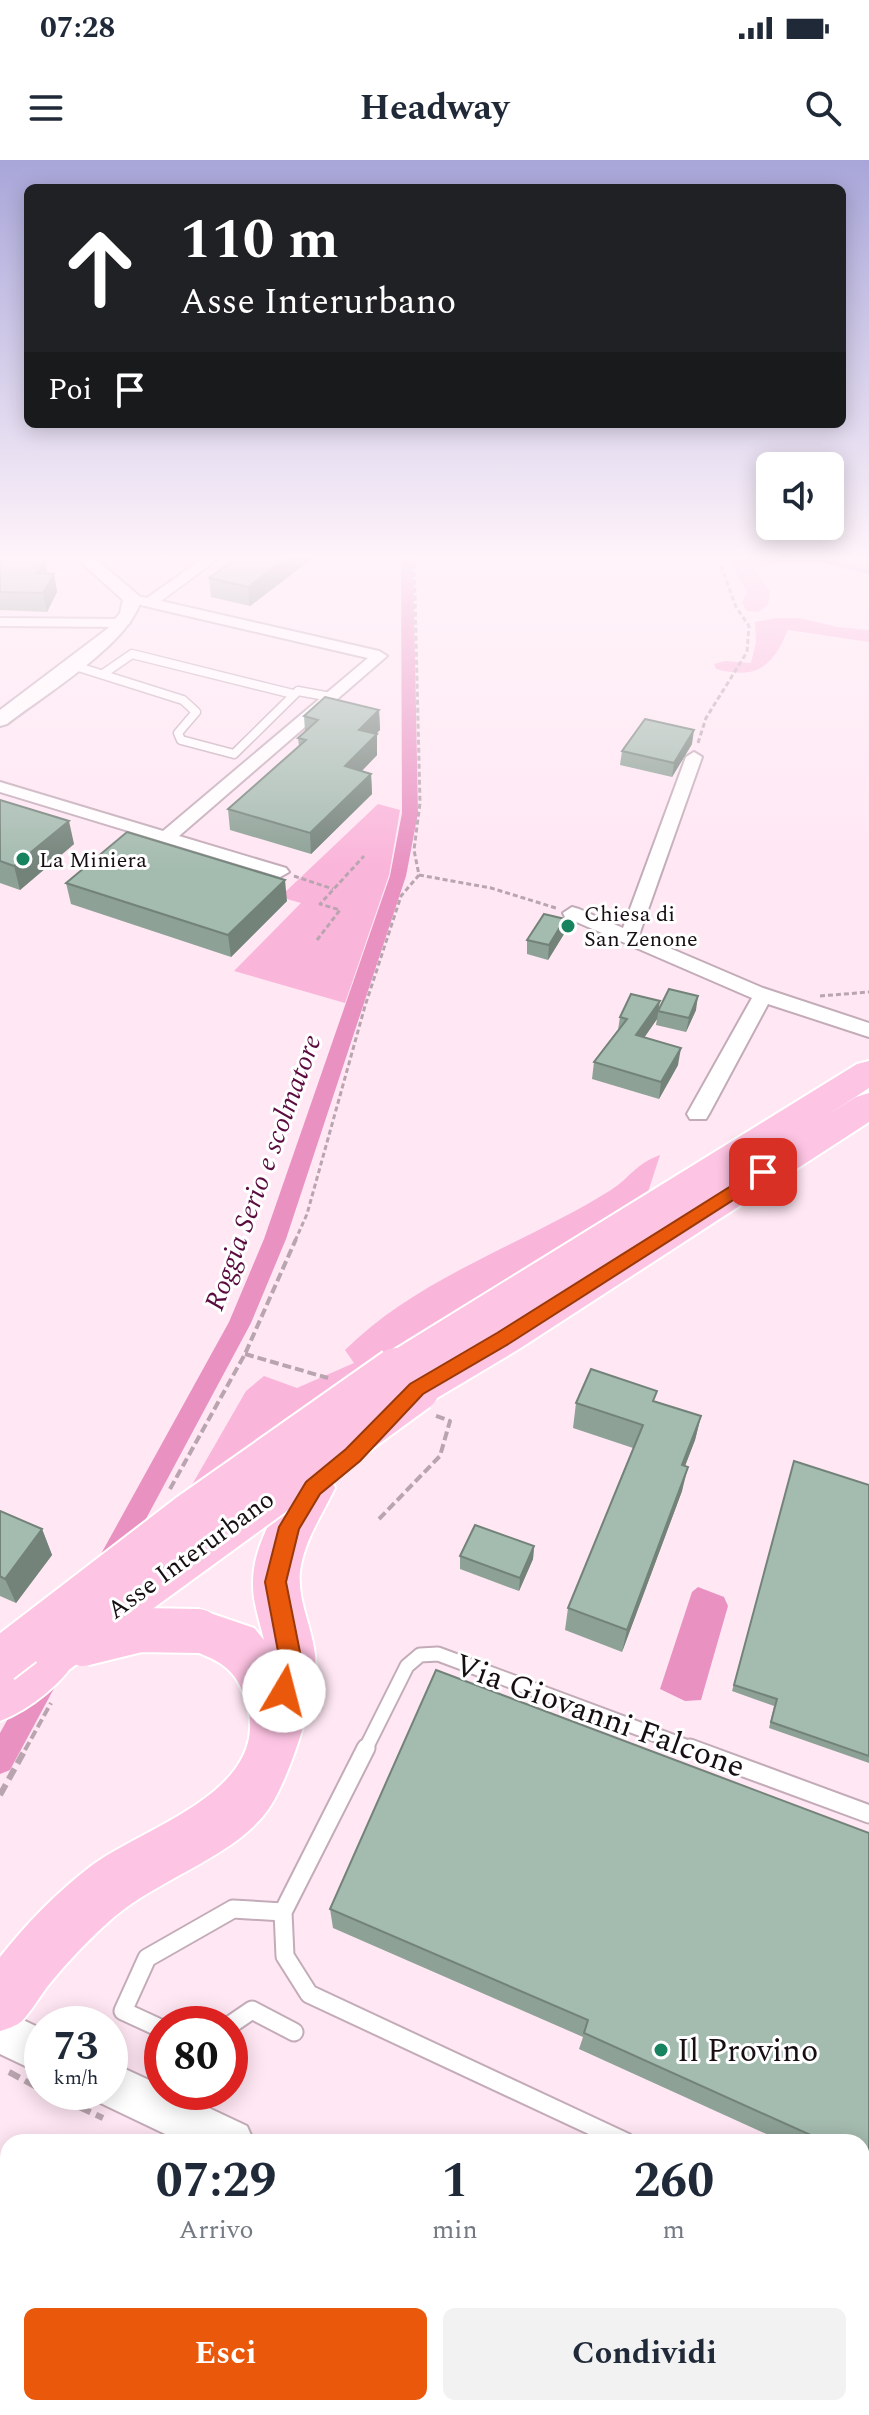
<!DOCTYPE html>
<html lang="it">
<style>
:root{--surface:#fff;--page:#f2f2f3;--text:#1f2937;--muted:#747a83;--accent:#ea580c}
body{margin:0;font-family:Spectral,serif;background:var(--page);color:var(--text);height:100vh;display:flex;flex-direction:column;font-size:30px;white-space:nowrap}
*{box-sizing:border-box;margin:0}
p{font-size:26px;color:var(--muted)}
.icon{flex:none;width:44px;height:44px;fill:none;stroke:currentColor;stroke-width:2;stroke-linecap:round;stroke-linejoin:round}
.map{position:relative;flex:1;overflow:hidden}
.side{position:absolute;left:0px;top:1974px;width:870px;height:282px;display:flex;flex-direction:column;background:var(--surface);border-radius:24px 24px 0 0;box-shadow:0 4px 20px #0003}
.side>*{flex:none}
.guide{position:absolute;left:24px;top:24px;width:822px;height:244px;border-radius:12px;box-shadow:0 4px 20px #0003;background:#202124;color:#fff;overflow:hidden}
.controls{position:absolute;left:756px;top:292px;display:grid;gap:16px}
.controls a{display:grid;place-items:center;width:88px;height:88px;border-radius:12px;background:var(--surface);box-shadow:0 4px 20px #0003;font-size:40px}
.speed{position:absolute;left:24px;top:1846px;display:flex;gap:16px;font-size:40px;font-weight:700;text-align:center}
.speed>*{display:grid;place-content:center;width:104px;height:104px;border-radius:50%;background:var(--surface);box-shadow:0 4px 20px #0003;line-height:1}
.speed small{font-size:20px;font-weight:400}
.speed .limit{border:12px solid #d22;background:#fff;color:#111}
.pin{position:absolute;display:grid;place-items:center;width:68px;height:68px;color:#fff;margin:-34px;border-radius:16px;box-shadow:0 4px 12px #0006}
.me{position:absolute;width:88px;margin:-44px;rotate:8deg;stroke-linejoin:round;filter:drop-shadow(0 0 6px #0008)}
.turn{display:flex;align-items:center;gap:28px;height:168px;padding:0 24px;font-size:36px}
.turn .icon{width:104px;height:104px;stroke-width:2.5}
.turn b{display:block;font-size:56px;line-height:68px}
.then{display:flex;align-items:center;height:76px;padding:0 24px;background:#0003;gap:16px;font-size:30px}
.eta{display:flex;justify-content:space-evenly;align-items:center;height:136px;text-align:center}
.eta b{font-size:48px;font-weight:700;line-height:56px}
.action{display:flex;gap:16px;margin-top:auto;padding:16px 24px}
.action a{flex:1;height:92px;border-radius:12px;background:var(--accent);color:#fff;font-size:32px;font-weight:700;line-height:92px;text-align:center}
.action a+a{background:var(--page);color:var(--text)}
.status{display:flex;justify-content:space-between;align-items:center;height:56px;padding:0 40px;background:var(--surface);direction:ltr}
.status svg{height:22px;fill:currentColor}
header{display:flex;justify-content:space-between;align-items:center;height:104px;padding:0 24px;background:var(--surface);font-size:36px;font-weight:700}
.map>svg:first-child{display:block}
</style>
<div class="status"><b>07:28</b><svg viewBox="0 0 49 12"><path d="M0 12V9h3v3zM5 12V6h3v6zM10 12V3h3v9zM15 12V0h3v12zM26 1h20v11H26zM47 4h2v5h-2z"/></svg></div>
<header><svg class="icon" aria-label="menu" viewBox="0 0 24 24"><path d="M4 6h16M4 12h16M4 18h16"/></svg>Headway<svg class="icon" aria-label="search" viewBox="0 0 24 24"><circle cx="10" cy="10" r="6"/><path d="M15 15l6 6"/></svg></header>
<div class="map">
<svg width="869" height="2255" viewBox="0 0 869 2255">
<rect width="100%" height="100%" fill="#ffe7f3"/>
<g fill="#fab5da">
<path d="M 726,395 L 832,395 L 851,403 L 869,406 L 869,414 L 816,402 L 756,404 L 754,409 L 770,432 L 768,445 L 758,452 L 747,451 L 742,443 L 747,432 Z"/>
<path d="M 800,458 L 837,467 L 869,470 L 869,482 L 788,470 C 772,507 757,520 716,509 L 714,504 L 725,501 L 751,503 L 756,482 L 755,462 L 776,458 Z"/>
<path d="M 378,644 L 400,650 L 389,715 L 345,843 L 234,811 L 301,743 L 280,737 Z"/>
<path d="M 660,995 L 648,1032 L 308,1245 L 189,1330 L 246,1231 L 264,1216 L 297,1228 L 354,1203 L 345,1190 C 420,1116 523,1085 611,1030 C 631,1017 634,1005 660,995 Z"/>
</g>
<path fill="#e992c2" d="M 698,1427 L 724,1437 L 728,1446 L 701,1540 L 685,1541 L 660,1529 L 692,1432 Z"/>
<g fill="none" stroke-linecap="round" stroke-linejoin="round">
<path stroke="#e992c2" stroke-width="4" d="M 750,395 L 810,398 L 869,412"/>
<g fill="#e992c2" fill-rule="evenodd">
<path d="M 401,395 L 413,395 L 418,653 L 406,716 L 286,1079 L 251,1163 L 118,1411 L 109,1414 L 100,1411 L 96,1403 L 229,1162 L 264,1079 L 390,716 L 402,653 Z"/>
<path d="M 44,1508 L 54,1512 L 58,1521 L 10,1610 L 0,1614 L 0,1573 L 34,1512 Z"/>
</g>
<g stroke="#c3acb8" stroke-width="11">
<g id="service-far2">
<path d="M 72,505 L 183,540 L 196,552 L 178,573 L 181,580 L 234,594 L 298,531 L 331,537"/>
<path d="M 103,514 L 132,494 L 293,534"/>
</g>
</g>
<g stroke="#c3acb8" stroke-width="17">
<path id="service-far1" d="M 365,1590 L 407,1506 L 420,1495 L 438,1494 L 696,1590"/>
</g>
<g stroke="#c3acb8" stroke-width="21">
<g id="service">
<path d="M 366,1588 L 283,1752 L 285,1796 L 309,1834 L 626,1982"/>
<path d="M 690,1588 L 869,1654"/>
<path d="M 230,1865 L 252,1850 L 294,1872"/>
<path d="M 162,1869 L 123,1851 L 147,1798 L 233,1749 L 283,1752"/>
<path d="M 0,2071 L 8,2071"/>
<path d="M 862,2090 L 869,2093"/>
<path d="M 192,2248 L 199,2255"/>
<path d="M 281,2255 L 284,2248"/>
</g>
</g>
<g stroke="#c3acb8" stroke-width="4">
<g id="minor">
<path d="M 208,395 L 223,395 L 161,441 L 379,491 L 387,496 L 179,676 L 286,708 L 289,712 L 280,717 L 0,632 L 0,622 L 163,671 L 368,498 L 132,443 L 125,439 L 132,435 L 147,438 Z"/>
<path d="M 0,458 L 123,459 L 130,463 L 123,467 L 0,466 Z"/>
<path d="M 694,592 L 702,597 L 639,775 L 763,828 L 869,863 L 869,877 L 768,844 L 709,954 L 706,959 L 690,959 L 687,954 L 752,838 L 565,757 L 563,753 L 572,747 L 579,749 L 623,768 L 686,597 Z"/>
</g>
</g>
<g stroke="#c3acb8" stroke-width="4">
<g id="tertiary">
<path d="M 73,395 L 91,395 L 138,435 L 141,439 C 132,482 43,536 7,564 L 0,566 L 0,550 L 107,469 L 120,453 L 123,440 Z"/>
<path d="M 0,1849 L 42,1869 L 42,1914 L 0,1894 Z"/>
<path d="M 110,1902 L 162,1926 L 162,1932 L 175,1932 L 247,1966 L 254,1982 L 182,1982 L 94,1940 L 91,1932 L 110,1932 Z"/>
<path d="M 742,2248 L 802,2248 L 805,2255 L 745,2255 Z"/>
</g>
</g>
<g stroke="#fff" stroke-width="4">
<g id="trunk">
<path d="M 869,901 L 869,928 L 829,954 L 856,937 L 869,933 L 869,962 L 519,1189 L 432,1241 L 417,1246 L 402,1241 L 397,1226 L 381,1222 L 375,1210 L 381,1198 L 857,904 Z"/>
<path d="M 313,1309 L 329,1315 L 335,1328 C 322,1355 304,1381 300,1411 C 297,1441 312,1466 315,1495 C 319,1530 287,1628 264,1655 C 229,1698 159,1719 114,1757 C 90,1778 67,1802 47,1827 C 39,1838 31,1851 22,1861 C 16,1866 7,1869 0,1871 L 0,1797 C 27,1763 57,1732 91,1706 C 143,1667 268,1633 248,1548 C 237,1505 219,1501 181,1486 L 174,1471 L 181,1456 L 198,1449 L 254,1468 L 264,1480 C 260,1462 253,1444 253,1425 C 252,1385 278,1347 297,1315 Z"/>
<path d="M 56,1470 L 73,1476 L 80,1492 C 67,1521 29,1550 0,1561 L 0,1507 L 39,1476 Z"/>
</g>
</g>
<g stroke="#b9a5af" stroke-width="3" stroke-dasharray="5 3" stroke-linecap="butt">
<path d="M 698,583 L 706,558 L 747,492 L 749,466 L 736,447 L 717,395"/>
<path d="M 419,715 L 491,728 L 556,748"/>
<path d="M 294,716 L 333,729"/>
<path d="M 317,780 L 340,750 L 320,744 L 364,696"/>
<path d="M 820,836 L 869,832"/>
<path d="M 295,1081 L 307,1054 L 365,846 L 401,736 L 419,715 L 414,690 L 420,643 L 414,395"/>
</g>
<g stroke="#b9a5af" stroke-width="4" stroke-dasharray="9 4" stroke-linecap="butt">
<path d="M 245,1194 L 328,1218"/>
<path d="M 170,1329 L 245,1194 L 296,1079"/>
<path d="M 379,1359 L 440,1296 L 450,1261 L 434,1255"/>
<path d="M 25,1590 L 51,1543"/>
</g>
<g stroke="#b9a5af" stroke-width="6" stroke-dasharray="12 6" stroke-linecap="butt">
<path d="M 0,1635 L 26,1588"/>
<path d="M 9,1912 L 42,1930"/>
<path d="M 47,1932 L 103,1958"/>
<path d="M 692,2248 L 705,2255"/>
</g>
<use href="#service-far2" stroke="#fff" stroke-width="8"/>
<use href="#service-far1" stroke="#fff" stroke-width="13"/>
<use href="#service" stroke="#fff" stroke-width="17"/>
<use href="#minor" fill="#fff" fill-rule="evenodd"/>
<use href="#tertiary" fill="#fff" fill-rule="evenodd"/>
<use href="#trunk" fill="#fec4e3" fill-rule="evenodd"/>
<g stroke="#fff" stroke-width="48" stroke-linecap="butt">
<g id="trunk-bridge">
<path d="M 83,1484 L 140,1470 L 198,1471"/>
<path d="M 56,1492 L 417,1229"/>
<path d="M 0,1501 L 190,1355 L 396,1210"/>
</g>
</g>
<use href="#trunk-bridge" stroke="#fec4e3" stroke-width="44"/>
</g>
<g fill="#8da196">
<path d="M 0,395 L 4,395 L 3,397 L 48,414 L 54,414 L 57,432 L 47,452 L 0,450 Z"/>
<path d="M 140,395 L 175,395 L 170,401 L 141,398 Z"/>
<path d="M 241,395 L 317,395 L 250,446 L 211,437 L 209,418 Z"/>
<path d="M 379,550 L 380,570 L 376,574 L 377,595 L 362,611 L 371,614 L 372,634 L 311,694 L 230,670 L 228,649 L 299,586 L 298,578 L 305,571 L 304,556 Z"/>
<path d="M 692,584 L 672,617 L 620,605 L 622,591 Z"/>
<path d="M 0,640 L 74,684 L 20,730 L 0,723 Z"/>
<path d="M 66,723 L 287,741 L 231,797 L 71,744 Z"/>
<path d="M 565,759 L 564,774 L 548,800 L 527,794 L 527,780 Z"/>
<path d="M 659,849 L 696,850 L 686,872 L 656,865 L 657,859 L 644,878 L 678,905 L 659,939 L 592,919 L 594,902 L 618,870 L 620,857 Z"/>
<path d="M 655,1241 L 701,1256 L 695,1280 L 685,1306 L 682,1331 L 622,1492 L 565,1470 L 568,1448 L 633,1288 L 573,1268 L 576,1243 Z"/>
<path d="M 794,1301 L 869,1325 L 869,1603 L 769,1568 L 774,1546 L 732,1531 Z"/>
<path d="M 0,1351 L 42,1369 L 52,1395 L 16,1443 L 0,1436 Z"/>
<path d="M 534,1386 L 533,1399 L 519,1431 L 460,1409 L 460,1396 Z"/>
<path d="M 869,1673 L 869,2012 L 863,2018 L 862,1982 L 784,1982 L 579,1889 L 583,1877 L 333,1768 L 330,1749 Z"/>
</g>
<g fill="#73837a">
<path d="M 291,395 L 317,395 L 250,446 L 248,427 Z"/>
<path d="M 45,398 L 48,416 L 36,413 Z"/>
<path d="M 54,414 L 57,432 L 47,452 L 43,433 Z"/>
<path d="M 379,550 L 380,570 L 359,590 L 359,570 Z"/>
<path d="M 694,570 L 692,584 L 672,617 L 674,603 Z"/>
<path d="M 377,574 L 377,595 L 346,627 L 345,606 Z"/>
<path d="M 371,614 L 372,634 L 311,694 L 310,673 Z"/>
<path d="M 69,661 L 74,684 L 20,730 L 14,706 Z"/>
<path d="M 285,720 L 287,741 L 231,797 L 228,775 Z"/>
<path d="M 565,759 L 564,774 L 548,800 L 549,785 Z"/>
<path d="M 698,836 L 696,850 L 686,872 L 689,858 Z"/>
<path d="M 660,841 L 657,859 L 634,892 L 636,875 Z"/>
<path d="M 681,888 L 678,905 L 659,939 L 661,922 Z"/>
<path d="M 701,1256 L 695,1280 L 676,1329 L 682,1305 Z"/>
<path d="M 688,1307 L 682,1331 L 622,1492 L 627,1470 Z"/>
<path d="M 42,1369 L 52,1395 L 16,1443 L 5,1419 Z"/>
<path d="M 534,1386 L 533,1399 L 519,1431 L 520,1418 Z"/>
</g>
<g fill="#a4bbaf" stroke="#73837a" stroke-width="2">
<path d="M 241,395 L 291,395 L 248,427 L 209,418 Z"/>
<path d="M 0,397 L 45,398 L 36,413 L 54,414 L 43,433 L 0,432 Z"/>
<path d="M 325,537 L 379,550 L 359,570 L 377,574 L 345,606 L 371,614 L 310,673 L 228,649 L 306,580 L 298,578 L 318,560 L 304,556 Z"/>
<path d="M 645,559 L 694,570 L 674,603 L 622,591 Z"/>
<path d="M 0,640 L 69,661 L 14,706 L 0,701 Z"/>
<path d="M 127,672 L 285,720 L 228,775 L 66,723 Z"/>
<path d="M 544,754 L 565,759 L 549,785 L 527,780 Z"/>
<path d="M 669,829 L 698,836 L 689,858 L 658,851 Z"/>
<path d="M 631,834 L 660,841 L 636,875 L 681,888 L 661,922 L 594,902 L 627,859 L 620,857 Z"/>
<path d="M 591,1209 L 657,1231 L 653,1241 L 701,1256 L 682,1305 L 688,1307 L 627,1470 L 568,1448 L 643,1265 L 576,1243 Z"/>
<path d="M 794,1301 L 869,1325 L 869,1596 L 771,1562 L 777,1539 L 734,1525 Z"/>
<path d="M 0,1351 L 42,1369 L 5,1419 L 0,1416 Z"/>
<path d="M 475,1365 L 534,1386 L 520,1418 L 460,1396 Z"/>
<path d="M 436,1510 L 869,1673 L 869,2001 L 862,1998 L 862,1982 L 826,1982 L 584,1873 L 588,1860 L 330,1749 Z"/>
</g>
<linearGradient id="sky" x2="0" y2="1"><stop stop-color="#a8a6d9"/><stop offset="0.56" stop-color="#fff4fa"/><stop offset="1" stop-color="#fff4fa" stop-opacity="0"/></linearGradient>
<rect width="869" height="710" fill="url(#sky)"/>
<path fill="#ea580c" stroke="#983908" stroke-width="2" d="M 763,1006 L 772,1012 L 769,1017 L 510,1183 L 423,1234 L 360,1301 L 320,1334 L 299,1369 L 286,1422 L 302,1502 L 292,1539 L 284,1542 L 276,1539 L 272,1531 L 280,1502 L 265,1422 L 279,1367 L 306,1322 L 346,1289 L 410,1224 L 497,1173 Z"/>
<g fill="#18835f" stroke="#fff" stroke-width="3">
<circle cx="23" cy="699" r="8"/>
<circle cx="568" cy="766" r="8"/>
<circle cx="661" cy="1890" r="8"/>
</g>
<g text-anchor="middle" stroke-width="6" stroke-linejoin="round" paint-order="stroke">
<g font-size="22" fill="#160e12" stroke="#fff" text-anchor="start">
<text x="39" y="707">La Miniera</text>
<text x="584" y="761">Chiesa di<tspan x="584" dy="25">San Zenone</tspan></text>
</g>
<g font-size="26" fill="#160e12" stroke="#fff">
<text transform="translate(190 1394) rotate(-36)" y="9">Asse Interurbano</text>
</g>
<g font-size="28" font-style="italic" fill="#5a0c3f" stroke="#fff">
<text transform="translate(262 1012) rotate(-70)" y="10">Roggia Serio e scolmatore</text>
</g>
<g font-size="32" fill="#160e12" stroke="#fff">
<text transform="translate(600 1555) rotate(20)" y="11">Via Giovanni Falcone</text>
</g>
<g font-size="32" fill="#160e12" stroke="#fff" text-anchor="start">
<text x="677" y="1901">Il Provino</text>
</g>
</g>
</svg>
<div class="controls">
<a><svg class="icon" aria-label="sound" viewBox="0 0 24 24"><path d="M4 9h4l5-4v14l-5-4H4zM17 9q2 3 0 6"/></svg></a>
</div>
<div class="speed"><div>73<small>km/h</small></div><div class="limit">80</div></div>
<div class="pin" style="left:763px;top:1012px;background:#d93025"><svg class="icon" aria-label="arrive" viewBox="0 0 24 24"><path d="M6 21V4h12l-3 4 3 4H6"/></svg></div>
<svg class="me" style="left:284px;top:1531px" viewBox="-20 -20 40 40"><circle r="19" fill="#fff"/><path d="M0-13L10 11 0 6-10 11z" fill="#ea580c"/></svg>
<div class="guide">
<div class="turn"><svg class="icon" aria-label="ahead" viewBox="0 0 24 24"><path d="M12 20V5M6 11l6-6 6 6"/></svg><div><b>110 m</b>Asse Interurbano</div></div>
<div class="then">Poi<svg class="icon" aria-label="arrive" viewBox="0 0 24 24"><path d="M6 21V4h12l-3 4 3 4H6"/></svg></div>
</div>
<section class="side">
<div class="eta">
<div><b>07:29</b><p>Arrivo</p></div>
<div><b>1</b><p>min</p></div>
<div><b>260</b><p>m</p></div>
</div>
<div class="action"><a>Esci</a><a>Condividi</a></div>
</section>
</div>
